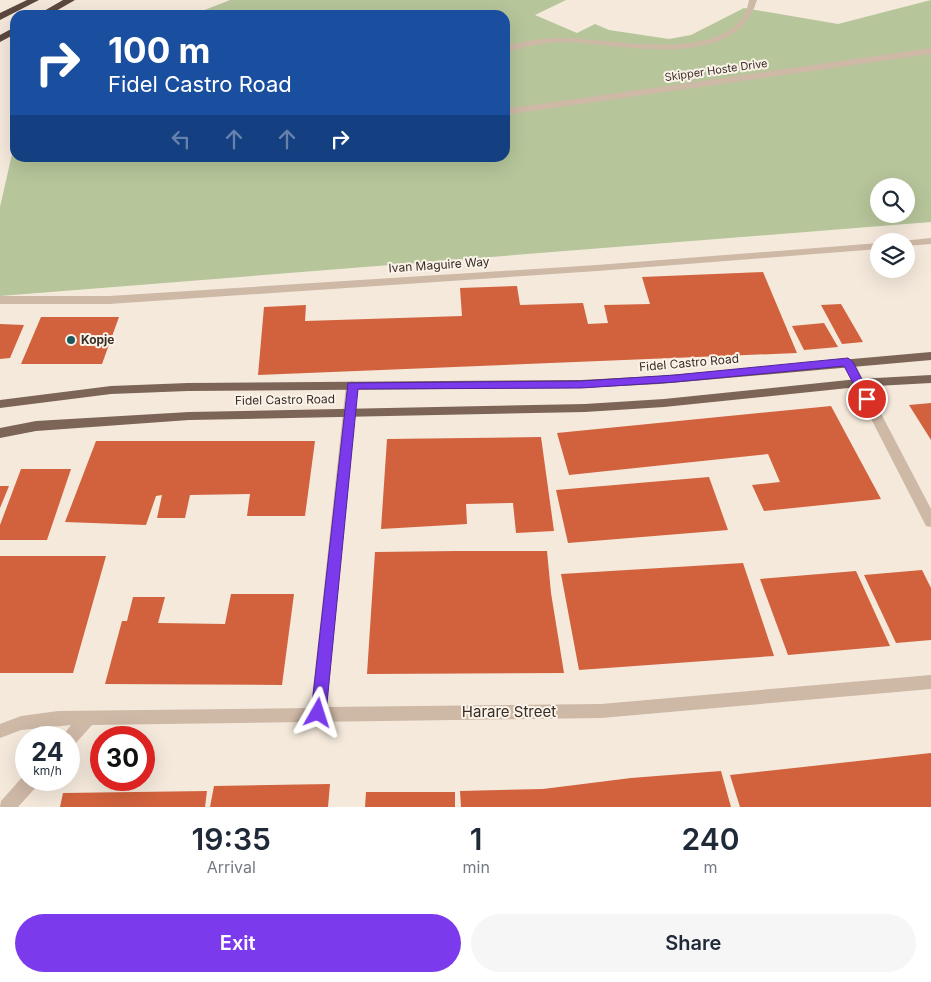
<!DOCTYPE html>
<style>
:root{--surface:#fff;--page:#f6f6f7;--text:#1f2937;--muted:#747a83;--accent:#7c3aed}
body{margin:0;font-family:Inter,sans-serif;background:var(--page);color:var(--text);height:100vh;display:flex;flex-direction:column;font-size:19px;white-space:nowrap}
*{box-sizing:border-box;margin:0}
p{font-size:16px;color:var(--muted)}
.icon{flex:none;width:28px;height:28px;fill:none;stroke:currentColor;stroke-width:2;stroke-linecap:round;stroke-linejoin:round}
.map{position:relative;height:807px;overflow:hidden}
.details{display:flex;flex-direction:column;background:var(--surface);flex:1}
.details>*{flex:none}
.banner{position:absolute;left:10px;top:10px;width:500px;height:152px;border-radius:15px;box-shadow:0 5px 20px #0002;background:#1a4fa0;color:#fff;overflow:hidden}
.controls{position:absolute;left:870px;top:178px;display:grid;gap:10px}
.controls a{display:grid;place-items:center;width:45px;height:45px;border-radius:50%;background:var(--surface);box-shadow:0 5px 20px #0002;font-size:25px}
.speed{position:absolute;left:15px;top:726px;display:flex;gap:10px;font-size:25px;font-weight:700;text-align:center}
.speed>*{display:grid;place-content:center;width:65px;height:65px;border-radius:50%;background:var(--surface);box-shadow:0 5px 20px #0002;line-height:1}
.speed small{font-size:12px;font-weight:400}
.speed .limit{border:8px solid #d22;background:#fff;color:#111}
.pin{position:absolute;display:grid;place-items:center;width:42px;height:42px;color:#fff;margin:-21px;border:2px solid #fff;border-radius:50%;box-shadow:0 1px 5px #0007}
.me{position:absolute;width:55px;margin:-28px;rotate:6deg;stroke-linejoin:round;filter:drop-shadow(0 0 4px #0008)}
.turn{display:flex;align-items:center;gap:18px;height:105px;padding:0 15px;font-size:22px}
.turn .icon{width:65px;height:65px;stroke-width:2.5}
.turn b{display:block;font-size:35px;line-height:42px}
.lanes{display:flex;align-items:center;height:48px;padding:0 15px;background:#0003;justify-content:center;gap:25px;direction:ltr}
.lanes .off{opacity:.35}
.eta{display:flex;justify-content:space-evenly;align-items:center;height:85px;text-align:center}
.eta b{font-size:30px;font-weight:600;line-height:35px}
.cta{display:flex;gap:10px;margin-top:auto;padding:10px 15px}
.cta a{flex:1;height:58px;border-radius:30px;background:var(--accent);color:#fff;font-size:20px;font-weight:600;line-height:58px;text-align:center}
.cta a+a{background:var(--page);color:var(--text)}
.map>svg:first-child{display:block}
</style>
<div class="map">
<svg width="931" height="807" viewBox="0 0 931 807">
<rect width="100%" height="100%" fill="#f4e9db"/>
<path fill="#b6c59a" fill-rule="evenodd" d="M 230,0 L 566,0 L 535,15 L 577,33 L 595,24 L 609,30 L 669,39 L 691,35 L 744,8 L 838,24 L 931,0 L 931,222 L 0,296 L 0,207 L 15,141 L 15,158 L 505,158 L 505,15 L 192,15 ZM 879,186 L 906,186 L 906,214 L 879,214 Z"/>
<g fill="#d1623d">
<path d="M 763,272 L 797,353 L 258,375 L 264,307 L 306,305 L 305,321 L 462,316 L 460,288 L 517,286 L 520,305 L 583,303 L 588,324 L 608,323 L 604,305 L 650,304 L 642,277 Z"/>
<path d="M 841,304 L 863,342 L 842,344 L 821,305 Z"/>
<path d="M 41,317 L 119,317 L 102,364 L 21,364 Z"/>
<path d="M 824,323 L 838,347 L 804,350 L 792,326 Z"/>
<path d="M 0,324 L 24,325 L 10,358 L 0,359 Z"/>
<path d="M 931,403 L 931,440 L 909,405 Z"/>
<path d="M 831,406 L 881,499 L 764,511 L 752,485 L 780,482 L 768,454 L 569,475 L 557,433 Z"/>
<path d="M 541,437 L 554,531 L 516,533 L 513,503 L 466,504 L 467,524 L 381,529 L 387,439 Z"/>
<path d="M 96,441 L 315,441 L 305,516 L 247,516 L 250,494 L 190,495 L 185,518 L 157,518 L 162,495 L 156,496 L 146,525 L 65,522 Z"/>
<path d="M 21,469 L 71,469 L 47,540 L 0,540 L 0,525 Z"/>
<path d="M 709,477 L 728,530 L 568,543 L 556,490 Z"/>
<path d="M 0,486 L 9,486 L 0,508 Z"/>
<path d="M 456,551 L 547,551 L 551,593 L 564,673 L 367,674 L 375,552 Z"/>
<path d="M 0,556 L 106,556 L 73,673 L 0,673 Z"/>
<path d="M 743,563 L 774,656 L 579,670 L 561,574 Z"/>
<path d="M 922,570 L 931,588 L 931,640 L 896,643 L 864,575 Z"/>
<path d="M 856,571 L 890,646 L 788,655 L 760,579 Z"/>
<path d="M 231,594 L 294,594 L 282,685 L 105,684 L 122,621 L 127,621 L 133,597 L 165,597 L 158,623 L 225,624 Z"/>
<path d="M 931,753 L 931,807 L 740,807 L 730,775 Z"/>
<path d="M 721,771 L 731,807 L 461,807 L 460,791 L 543,789 L 631,778 Z"/>
<path d="M 330,784 L 328,807 L 210,807 L 214,786 Z"/>
<path d="M 207,791 L 205,807 L 60,807 L 63,793 Z"/>
<path d="M 366,792 L 455,792 L 455,807 L 365,807 Z"/>
</g>
<g fill="none" stroke-linecap="round" stroke-linejoin="round">
<g fill="#ceb8a6" fill-rule="evenodd">
<path d="M 749,0 L 757,0 C 735,73 621,44 565,42 C 545,42 525,47 505,52 L 505,46 C 525,42 545,37 565,38 C 611,39 716,62 744,15 C 747,10 748,5 749,0 Z"/>
<path d="M 931,48 L 931,54 L 505,115 L 505,109 Z"/>
<path d="M 931,238 L 931,244 L 906,246 L 906,241 L 902,241 Z"/>
<path d="M 879,243 L 879,249 L 597,271 L 109,304 L 0,304 L 0,296 L 109,296 L 597,265 Z"/>
<path d="M 848,358 L 854,362 L 931,509 L 931,527 L 926,526 L 842,362 Z"/>
<path d="M 352,381 L 358,385 L 327,707 L 601,704 L 931,675 L 931,689 L 601,718 L 92,725 L 75,744 L 69,746 L 69,738 L 61,738 L 71,725 L 21,730 L 0,738 L 0,724 L 21,716 L 58,711 L 311,708 L 346,385 Z"/>
<path d="M 25,774 L 26,780 L 39,780 L 37,786 L 18,807 L 0,807 L 1,801 Z"/>
</g>
<g fill="#7c6457" fill-rule="evenodd">
<path d="M 931,352 L 931,360 L 659,384 L 581,388 L 188,391 L 111,394 L 0,408 L 0,400 L 111,386 L 188,383 L 581,380 L 659,376 Z"/>
<path d="M 931,375 L 931,383 L 858,387 L 664,407 L 585,412 L 189,420 L 36,431 L 0,438 L 0,428 L 36,421 L 189,412 L 585,404 L 664,399 L 858,379 Z"/>
</g>
<g fill="#5b473e" fill-rule="evenodd">
<path d="M 27,0 L 39,0 L 0,20 L 0,13 Z"/>
<path d="M 63,0 L 75,0 L 49,15 L 37,15 Z"/>
<path d="M 15,27 L 15,34 L 0,42 L 0,35 Z"/>
</g>
</g>
<path fill="#7c3aed" stroke="#51269a" d="M 848,358 L 853,362 L 872,399 L 871,402 L 863,402 L 844,366 L 675,382 L 581,388 L 358,389 L 326,713 L 323,718 L 318,720 L 313,718 L 311,713 L 348,383 L 581,381 L 675,375 Z"/>
<circle fill="#19595f" stroke="#fbf3e8" stroke-width="2" cx="71" cy="340" r="5"/>
<g text-anchor="middle" stroke-width="4" stroke-linejoin="round" paint-order="stroke">
<g font-size="11" fill="#392d28" stroke="#fbf3e8">
<text transform="translate(716 70) rotate(-8)" y="4">Skipper Hoste Drive</text>
</g>
<g font-size="12" fill="#392d28" stroke="#fbf3e8">
<text transform="translate(439 265) rotate(-4)" y="4">Ivan Maguire Way</text>
<text transform="translate(689 363) rotate(-5)" y="4">Fidel Castro Road</text>
<text transform="translate(285 400) rotate(-1)" y="4">Fidel Castro Road</text>
</g>
<g font-size="12" font-weight="bold" fill="#392d28" stroke="#fbf3e8" text-anchor="start">
<text x="81" y="344">Kopje</text>
</g>
<g font-size="15" fill="#392d28" stroke="#fbf3e8">
<text x="509" y="717">Harare Street</text>
</g>
</g>
</svg>
<div class="controls">
<a><svg class="icon" aria-label="search" viewBox="0 0 24 24"><circle cx="10" cy="10" r="6"/><path d="M15 15l6 6"/></svg></a>
<a><svg class="icon" aria-label="layers" viewBox="0 0 24 24"><path d="M12 4l9 5-9 5-9-5zM3 14l9 5 9-5"/></svg></a>
</div>
<div class="speed"><div>24<small>km/h</small></div><div class="limit">30</div></div>
<div class="pin" style="left:867px;top:399px;background:#d93025"><svg class="icon" aria-label="arrive" viewBox="0 0 24 24"><path d="M6 21V4h12l-3 4 3 4H6"/></svg></div>
<svg class="me" style="left:318px;top:713px" viewBox="-20 -20 40 40"><path d="M0-17L14 15 0 8-14 15z" fill="#7c3aed" stroke="#fff" stroke-width="4"/></svg>
<div class="banner">
<div class="turn"><svg class="icon" aria-label="right" viewBox="0 0 24 24"><path d="M7 20v-9h11M14 6l5 5-5 5"/></svg><div><b>100 m</b>Fidel Castro Road</div></div>
<div class="lanes"><svg class="icon off" aria-label="left" viewBox="0 0 24 24"><path d="M17 20v-9H6M10 6l-5 5 5 5"/></svg><svg class="icon off" aria-label="ahead" viewBox="0 0 24 24"><path d="M12 20V5M6 11l6-6 6 6"/></svg><svg class="icon off" aria-label="ahead" viewBox="0 0 24 24"><path d="M12 20V5M6 11l6-6 6 6"/></svg><svg class="icon" aria-label="right" viewBox="0 0 24 24"><path d="M7 20v-9h11M14 6l5 5-5 5"/></svg></div>
</div>
</div>
<section class="details">
<div class="eta">
<div><b>19:35</b><p>Arrival</p></div>
<div><b>1</b><p>min</p></div>
<div><b>240</b><p>m</p></div>
</div>
<div class="cta"><a>Exit</a><a>Share</a></div>
</section>
